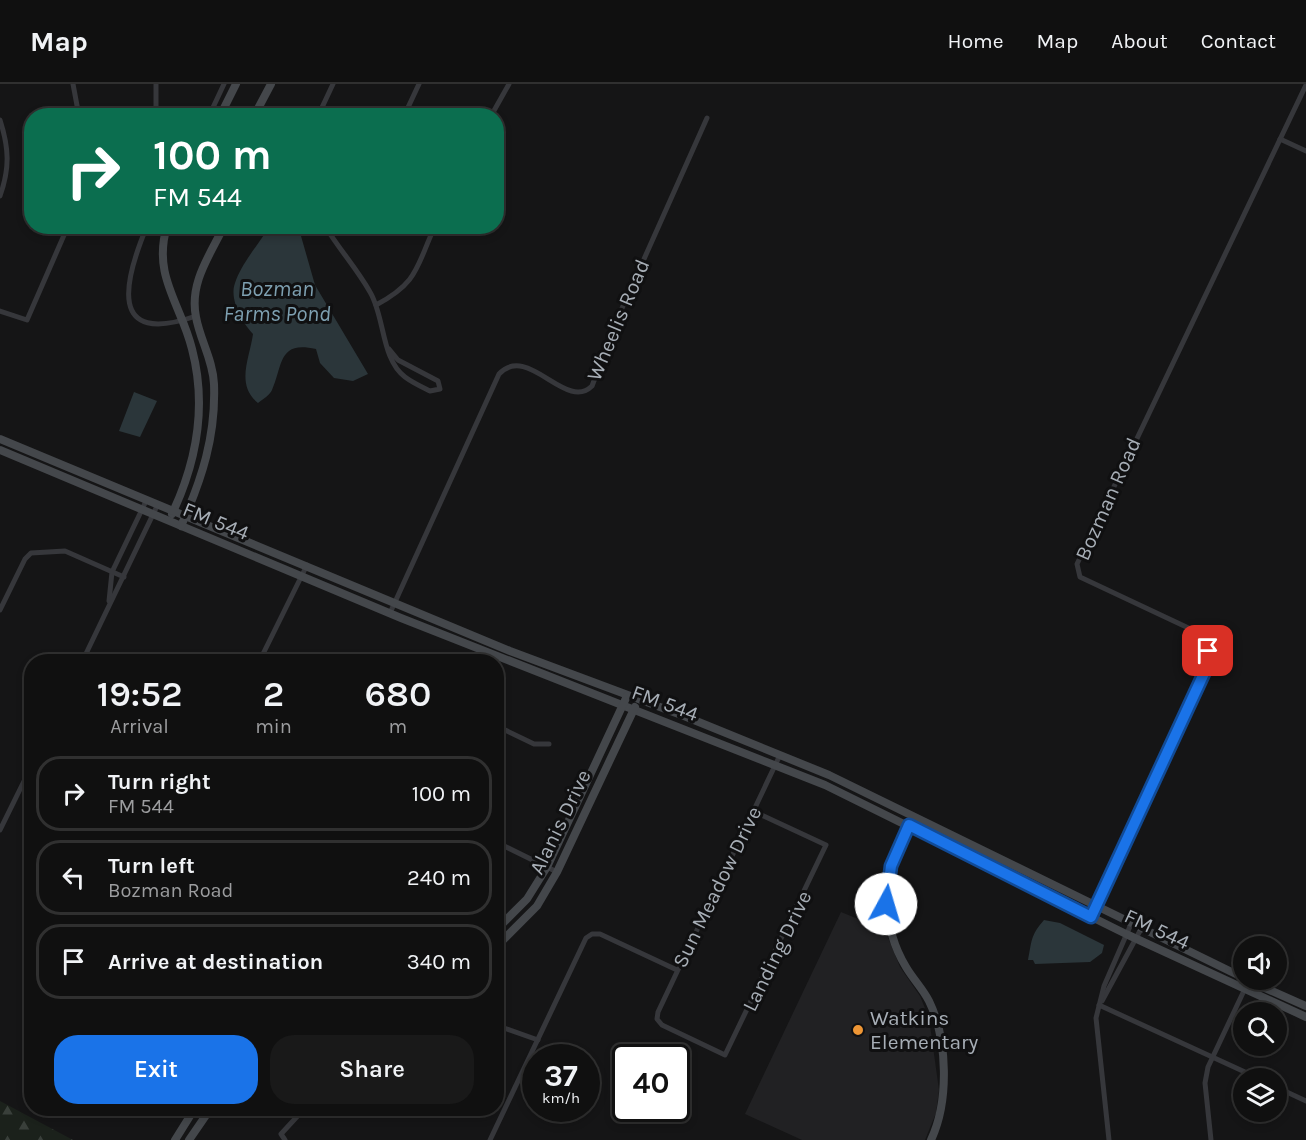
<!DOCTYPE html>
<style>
:root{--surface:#101010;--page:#191919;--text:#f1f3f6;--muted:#9c9d9f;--line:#303030;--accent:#1a73e8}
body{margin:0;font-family:Karla,sans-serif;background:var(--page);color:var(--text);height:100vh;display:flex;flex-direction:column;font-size:22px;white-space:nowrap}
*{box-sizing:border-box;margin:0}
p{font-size:20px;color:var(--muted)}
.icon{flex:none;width:33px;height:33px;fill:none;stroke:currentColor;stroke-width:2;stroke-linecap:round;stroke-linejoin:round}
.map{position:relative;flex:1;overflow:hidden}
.drawer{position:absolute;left:24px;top:570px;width:480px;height:462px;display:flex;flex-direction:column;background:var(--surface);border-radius:24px;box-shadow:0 3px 9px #0003,0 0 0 2px var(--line)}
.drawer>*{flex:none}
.banner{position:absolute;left:24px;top:24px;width:480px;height:126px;border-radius:24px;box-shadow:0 3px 9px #0003,0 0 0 2px var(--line);background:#0b6e4f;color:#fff;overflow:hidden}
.controls{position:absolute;left:1233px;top:852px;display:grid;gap:12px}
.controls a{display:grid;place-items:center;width:54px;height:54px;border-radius:50%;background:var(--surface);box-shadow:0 3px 9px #0003,0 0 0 2px var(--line);font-size:30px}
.speed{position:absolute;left:522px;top:960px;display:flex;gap:12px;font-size:30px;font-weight:700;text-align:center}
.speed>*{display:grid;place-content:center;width:78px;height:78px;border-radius:50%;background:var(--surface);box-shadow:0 3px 9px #0003,0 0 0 2px var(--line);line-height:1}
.speed small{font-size:15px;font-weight:400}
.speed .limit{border:3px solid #111;border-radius:9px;background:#fff;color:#111}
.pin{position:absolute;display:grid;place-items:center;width:51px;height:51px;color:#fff;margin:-26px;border-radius:12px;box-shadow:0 3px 9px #0006}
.me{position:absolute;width:66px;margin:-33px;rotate:6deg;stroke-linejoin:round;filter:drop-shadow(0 0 4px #0008)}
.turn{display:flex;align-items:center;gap:21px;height:126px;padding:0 30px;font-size:27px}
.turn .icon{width:78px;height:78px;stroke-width:2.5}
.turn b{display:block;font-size:42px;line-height:51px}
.eta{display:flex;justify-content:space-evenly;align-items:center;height:102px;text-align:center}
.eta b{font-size:36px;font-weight:600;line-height:42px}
.cta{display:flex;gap:12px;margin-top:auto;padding:12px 30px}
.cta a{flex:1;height:69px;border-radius:24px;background:var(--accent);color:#fff;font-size:24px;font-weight:600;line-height:69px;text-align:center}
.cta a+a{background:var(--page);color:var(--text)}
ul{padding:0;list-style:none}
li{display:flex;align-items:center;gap:18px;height:75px;margin:0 12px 9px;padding:0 18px;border:3px solid var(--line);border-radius:24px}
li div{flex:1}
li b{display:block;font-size:22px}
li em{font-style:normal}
header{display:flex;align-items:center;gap:36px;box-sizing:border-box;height:84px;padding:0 30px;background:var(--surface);border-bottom:2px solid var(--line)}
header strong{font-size:28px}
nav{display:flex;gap:33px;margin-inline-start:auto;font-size:21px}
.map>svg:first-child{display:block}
</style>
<header>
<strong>Map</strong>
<nav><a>Home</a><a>Map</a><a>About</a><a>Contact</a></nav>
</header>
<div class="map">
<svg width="1306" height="1056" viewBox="0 0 1306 1056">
<defs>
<pattern id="forest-firs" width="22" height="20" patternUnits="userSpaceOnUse" patternTransform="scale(1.5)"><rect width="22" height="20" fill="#1b211b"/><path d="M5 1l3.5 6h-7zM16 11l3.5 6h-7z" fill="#393f3a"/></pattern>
</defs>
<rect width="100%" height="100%" fill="#151516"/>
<path fill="#212123" d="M 841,828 L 885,846 L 900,883 L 920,912 L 929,934 L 939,1006 L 936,1029 L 925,1056 L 802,1056 L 745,1030 Z"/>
<path fill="url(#forest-firs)" d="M 0,1017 L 73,1056 L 0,1056 Z"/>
<g fill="#2b363a">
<path d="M 269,143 L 299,145 L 315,201 L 368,290 L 353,297 L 334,294 L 320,279 L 316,265 C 278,256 283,281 272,306 C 270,311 263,315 258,319 C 235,301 250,273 253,250 C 242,238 229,215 235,199 C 241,180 259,160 269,143 Z"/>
<path d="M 134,308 L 157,317 L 140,353 L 119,347 Z"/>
<path d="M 1044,836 L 1060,839 L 1104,861 L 1102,869 L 1090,878 L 1035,880 L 1033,876 L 1028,876 C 1032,857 1030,852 1044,836 Z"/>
</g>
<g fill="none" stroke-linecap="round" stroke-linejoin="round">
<g stroke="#36373b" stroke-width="5">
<path d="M 73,0 L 79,32"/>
<path d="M 156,0 L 156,32"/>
<path d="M 209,32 L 224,0"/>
<path d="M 318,32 L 333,0"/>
<path d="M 404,32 L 419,0"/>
<path d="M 491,32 L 509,0"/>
<path d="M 0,36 C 9,64 10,84 0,112"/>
<path d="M 1280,55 L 1306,67"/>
<path d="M 147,142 C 124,197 107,263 196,232"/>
<path d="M 325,142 C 339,165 357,185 370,208 C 385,233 381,275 405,293 C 413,299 422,303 430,307 L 440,305 L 438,297 L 398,276 L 389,265"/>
<path d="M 376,221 C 419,198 416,183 435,142"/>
<path d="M 0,227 L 27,236 L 68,142"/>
<path d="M 109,517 L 112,488 L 147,415"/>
<path d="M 0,526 L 25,475 L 31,469 L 65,467 L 124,493"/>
<path d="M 390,529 L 499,290 C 528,259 566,328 592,302 L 619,231 L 707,34"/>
<path d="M 82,578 L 158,420"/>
<path d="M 259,578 L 307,481"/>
<path d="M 496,646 L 503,645 L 534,660 L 549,660"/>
<path d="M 753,727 L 826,761 L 725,971 L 662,941 L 657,935 L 658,928 L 780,671"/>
<path d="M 0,746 L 32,681"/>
<path d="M 496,758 L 557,788"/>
<path d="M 1091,833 L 1209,577 L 1207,557 L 1197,548 L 1080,493 L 1077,480 L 1306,1"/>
<path d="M 1102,917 L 1141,845"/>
<path d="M 1099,921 L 1258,994"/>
<path d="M 496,945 L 504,944 L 538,956"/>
<path d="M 1276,1003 L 1306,1017"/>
<path d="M 285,1056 L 281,1050 L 305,1024"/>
<path d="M 490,1056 L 586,854 L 592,850 L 600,850 L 677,886"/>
<path d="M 1109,1056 L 1096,934 L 1104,902 L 1131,840"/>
<path d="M 1211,1056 L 1205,999 L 1208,983 L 1249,896"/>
</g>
<g stroke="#44474b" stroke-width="8">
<path d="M 220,32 L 236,0"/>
<path d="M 254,32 L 271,0"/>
<path d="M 167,142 C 152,192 181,220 192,265 C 207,322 197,377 172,430"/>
<path d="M 0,355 L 510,567 L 684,632 L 829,691 L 1244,894"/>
<path d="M 0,366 L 401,534 L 825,701 L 1126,850 L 1306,933"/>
<path d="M 181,442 C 202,395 216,352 214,300 C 213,276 200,256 196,233 C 189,199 210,171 224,142"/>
<path d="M 910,739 C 886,786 877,835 906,883 C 913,895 923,905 929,917 C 948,956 949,1018 931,1056"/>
<path d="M 496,846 L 527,815 L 547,783 L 627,612"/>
<path d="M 496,863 L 537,822 L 557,788 L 635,623"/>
<path d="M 1247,896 L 1306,922"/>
<path d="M 175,1056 L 195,1024"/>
<path d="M 189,1056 L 211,1024"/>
</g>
</g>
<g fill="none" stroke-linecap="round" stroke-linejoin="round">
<g stroke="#114b97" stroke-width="15">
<path id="route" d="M 886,820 L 891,782 L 909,741 L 1091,833 L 1206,585 L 1208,567"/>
</g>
<use href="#route" stroke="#1a73e8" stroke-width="10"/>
</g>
<circle fill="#ee9635" stroke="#101011" stroke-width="2" cx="858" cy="946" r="6"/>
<g text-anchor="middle" stroke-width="6" stroke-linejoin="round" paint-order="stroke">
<g font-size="21" fill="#a7aeb6" stroke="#101011">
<text transform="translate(618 236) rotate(-67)" y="7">Wheelis Road</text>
<text transform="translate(1108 415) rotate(-66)" y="7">Bozman Road</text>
<text transform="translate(216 437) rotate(22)" y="7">FM 544</text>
<text transform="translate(665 619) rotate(20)" y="7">FM 544</text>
<text transform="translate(560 738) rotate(-64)" y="7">Alanis Drive</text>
<text transform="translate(717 803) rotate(-64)" y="7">Sun Meadow Drive</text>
<text transform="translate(1157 845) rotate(25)" y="7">FM 544</text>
<text transform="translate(777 867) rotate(-64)" y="7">Landing Drive</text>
</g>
<g font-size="21" fill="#a7aeb6" stroke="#101011" text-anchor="start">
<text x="870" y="941">Watkins<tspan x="870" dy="24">Elementary</tspan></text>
</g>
<g font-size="22" font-style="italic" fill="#7ea0b1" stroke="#101011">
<text x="277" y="212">Bozman<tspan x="277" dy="25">Farms Pond</tspan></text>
</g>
</g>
</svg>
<div class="controls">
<a><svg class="icon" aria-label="sound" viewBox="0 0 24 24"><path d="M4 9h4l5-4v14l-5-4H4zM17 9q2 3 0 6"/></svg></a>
<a><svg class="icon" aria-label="search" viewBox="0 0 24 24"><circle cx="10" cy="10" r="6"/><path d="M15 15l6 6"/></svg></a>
<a><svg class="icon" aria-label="layers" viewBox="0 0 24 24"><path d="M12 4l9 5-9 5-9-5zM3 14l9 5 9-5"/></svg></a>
</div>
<div class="speed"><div>37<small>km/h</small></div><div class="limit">40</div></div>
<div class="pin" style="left:1208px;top:567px;background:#d93025"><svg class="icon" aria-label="arrive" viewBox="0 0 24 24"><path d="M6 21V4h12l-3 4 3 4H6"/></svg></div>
<svg class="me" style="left:886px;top:820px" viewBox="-20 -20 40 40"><circle r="19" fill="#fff"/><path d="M0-13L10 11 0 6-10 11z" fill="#1a73e8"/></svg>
<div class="banner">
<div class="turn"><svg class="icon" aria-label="right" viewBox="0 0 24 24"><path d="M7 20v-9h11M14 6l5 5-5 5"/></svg><div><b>100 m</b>FM 544</div></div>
</div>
<section class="drawer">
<div class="eta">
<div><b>19:52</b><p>Arrival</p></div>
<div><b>2</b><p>min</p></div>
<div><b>680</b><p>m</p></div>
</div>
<ul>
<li><svg class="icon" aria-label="right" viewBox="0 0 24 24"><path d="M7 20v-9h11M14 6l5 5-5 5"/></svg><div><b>Turn right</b><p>FM 544</p></div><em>100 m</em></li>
<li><svg class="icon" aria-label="left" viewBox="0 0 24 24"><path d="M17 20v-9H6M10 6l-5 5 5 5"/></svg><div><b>Turn left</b><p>Bozman Road</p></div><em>240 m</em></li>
<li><svg class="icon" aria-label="arrive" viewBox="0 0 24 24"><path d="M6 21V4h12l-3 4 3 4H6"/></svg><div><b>Arrive at destination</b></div><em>340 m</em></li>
</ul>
<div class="cta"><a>Exit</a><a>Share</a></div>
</section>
</div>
